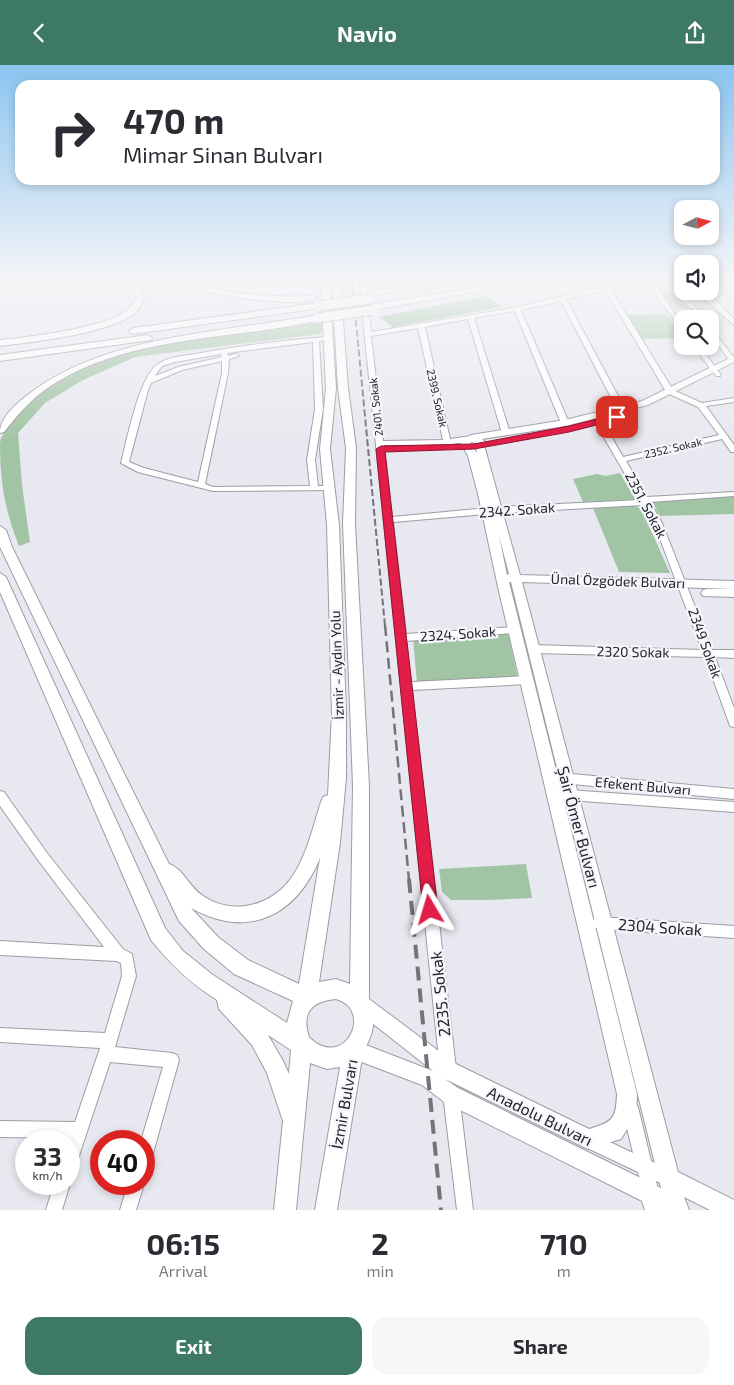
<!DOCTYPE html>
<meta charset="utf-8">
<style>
:root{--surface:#fff;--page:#f7f7f7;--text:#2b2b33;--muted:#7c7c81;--accent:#3d7965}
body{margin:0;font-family:"Exo 2",sans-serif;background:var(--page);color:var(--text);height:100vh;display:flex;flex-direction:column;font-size:19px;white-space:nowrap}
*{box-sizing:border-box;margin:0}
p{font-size:16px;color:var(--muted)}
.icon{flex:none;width:28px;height:28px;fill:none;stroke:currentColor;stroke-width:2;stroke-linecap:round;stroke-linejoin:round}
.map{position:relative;height:1145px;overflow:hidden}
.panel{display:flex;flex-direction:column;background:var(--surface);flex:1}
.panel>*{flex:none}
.top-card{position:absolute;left:15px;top:15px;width:705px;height:105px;border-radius:15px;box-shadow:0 2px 8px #0003;background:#fff;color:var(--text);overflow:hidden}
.needle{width:32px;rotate:83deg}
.buttons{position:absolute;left:674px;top:135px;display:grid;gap:10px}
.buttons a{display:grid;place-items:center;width:45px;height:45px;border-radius:10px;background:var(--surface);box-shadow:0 2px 8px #0003;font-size:25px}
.speed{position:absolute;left:15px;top:1065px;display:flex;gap:10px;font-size:25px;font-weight:700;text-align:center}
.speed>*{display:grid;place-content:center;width:65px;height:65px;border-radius:50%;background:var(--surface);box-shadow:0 2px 8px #0003;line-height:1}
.speed small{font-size:12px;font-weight:400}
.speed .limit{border:8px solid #d22;background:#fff;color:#111}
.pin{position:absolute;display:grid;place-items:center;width:42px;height:42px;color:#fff;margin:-21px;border-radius:10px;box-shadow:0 2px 8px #0006}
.me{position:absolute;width:55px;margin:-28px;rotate:353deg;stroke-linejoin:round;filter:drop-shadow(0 0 4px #0008)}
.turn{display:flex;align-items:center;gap:18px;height:105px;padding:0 25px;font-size:22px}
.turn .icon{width:65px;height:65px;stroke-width:2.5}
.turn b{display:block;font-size:35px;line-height:42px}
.eta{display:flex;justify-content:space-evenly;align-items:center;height:85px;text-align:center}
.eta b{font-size:30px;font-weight:700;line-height:35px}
.primary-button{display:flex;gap:10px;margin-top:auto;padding:10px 25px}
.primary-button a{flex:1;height:58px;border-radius:15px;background:var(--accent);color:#fff;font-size:20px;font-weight:700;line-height:58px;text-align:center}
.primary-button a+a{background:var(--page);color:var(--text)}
header{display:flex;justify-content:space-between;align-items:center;height:65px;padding:0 25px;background:var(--accent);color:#fff;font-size:22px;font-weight:700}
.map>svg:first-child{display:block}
</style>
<header><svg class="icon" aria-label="back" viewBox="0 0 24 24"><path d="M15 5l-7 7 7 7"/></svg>Navio<svg class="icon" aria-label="share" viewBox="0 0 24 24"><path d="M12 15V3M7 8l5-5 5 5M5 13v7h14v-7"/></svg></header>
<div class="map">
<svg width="734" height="1145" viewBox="0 0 734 1145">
<rect width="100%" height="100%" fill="#e8e9f0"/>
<g fill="#a1c4a4">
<path d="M 651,215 L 655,215 L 691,243 L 673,243 Z"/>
<path d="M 666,249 L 682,273 L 642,274 L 627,250 Z"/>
<path d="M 323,257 L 321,269 L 135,292 L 83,315 L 45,338 L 18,368 L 22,420 L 30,477 L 19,481 C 5,446 0,417 0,378 C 1,370 8,362 12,355 C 23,339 39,329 56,319 C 135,272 233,269 323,257 Z"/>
<path d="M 620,408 L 636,435 L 583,437 L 573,414 L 597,409 L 606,411 Z"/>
<path d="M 734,431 L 734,449 L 659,451 L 652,435 Z"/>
<path d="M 634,441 L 641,443 L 670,508 L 619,507 L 593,443 Z"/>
<path d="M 508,568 L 518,614 L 417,618 L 413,573 Z"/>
<path d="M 526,799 L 532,833 L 489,835 L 451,835 L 442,827 L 439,804 Z"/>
</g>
<path fill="#8cba91" d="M 485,231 L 501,242 L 393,262 L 379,252 Z"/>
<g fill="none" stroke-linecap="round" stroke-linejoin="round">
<g stroke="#9c9da4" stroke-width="2">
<g id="minor">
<path d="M 248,215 L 272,215 L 325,220 L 328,222 L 325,224 Z"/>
<path d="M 359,215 L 365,215 L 371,267 L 517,242 L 632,215 L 644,215 L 611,224 L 673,325 L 702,338 L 734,333 L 734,337 L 706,341 L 734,380 L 734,387 L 731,387 L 722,374 L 626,396 L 647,432 L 734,427 L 734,431 L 650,437 L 662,458 L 712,585 L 734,585 L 734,593 L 715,592 L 734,643 L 734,662 L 730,661 L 729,658 L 705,592 L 533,588 L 528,584 L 533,580 L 702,585 L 654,458 L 643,440 L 498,448 L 393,457 L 406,569 L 515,562 L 520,565 L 515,568 L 406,576 L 411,617 L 527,611 L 531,612 L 532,615 L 531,618 L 527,619 L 412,625 L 456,1004 L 453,1009 L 448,1012 L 443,1009 L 440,1004 ZM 605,225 L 667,328 L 698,342 L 719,370 L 623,392 L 602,355 L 596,355 L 595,357 L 640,435 L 498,442 L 392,452 L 384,380 C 404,380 460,383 475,373 L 471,371 L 450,374 L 425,262 L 468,254 L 502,368 L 506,370 L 510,368 L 474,253 L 515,246 L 561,358 L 565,360 L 569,358 L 521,245 L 561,236 L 617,344 L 621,346 L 625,344 L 566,234 ZM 418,263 L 443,375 L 383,376 L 371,271 Z"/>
<path d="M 646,215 L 652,215 L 682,259 L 682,265 L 680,264 Z"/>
<path d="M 656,215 L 663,215 L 697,243 L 705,254 L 699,254 L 693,245 Z"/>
<path d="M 710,263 L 712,264 L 734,293 L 734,297 L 730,296 L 710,269 Z"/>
<path d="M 328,272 L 331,274 L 330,275 L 319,276 L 323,344 L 315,395 L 318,421 L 334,421 L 334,425 L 213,426 L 138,407 L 121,398 C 127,375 139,311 158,299 C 167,292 183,291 195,289 C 239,281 283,275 328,272 ZM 313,277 L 315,344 L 307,395 L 310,421 L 213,422 L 205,419 L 228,308 L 229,294 L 239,291 L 236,289 L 228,291 L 227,288 ZM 221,289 L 222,292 L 178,302 L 155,311 L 162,301 L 175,297 ZM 222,296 L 222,308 L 198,417 L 144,403 L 129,397 L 148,325 L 151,318 L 182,305 Z"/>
<path d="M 693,281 L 700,281 L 721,310 L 720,311 L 716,311 Z"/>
<path d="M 561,708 L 734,724 L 734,734 L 561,718 L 557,716 L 555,713 L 557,710 Z"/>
<path d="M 555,724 L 734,737 L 734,747 L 555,734 L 551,732 L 549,729 L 551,726 Z"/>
<path d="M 0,726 L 4,727 L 47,788 L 123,884 L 132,889 L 136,911 L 115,982 L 172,988 L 177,990 L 179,995 L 152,1092 L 150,1098 L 144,1100 L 144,1076 L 141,1076 L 163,1002 L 110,997 L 75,1103 L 69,1105 L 69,1073 L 0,1072 L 0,1056 L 75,1057 L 100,983 L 0,977 L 0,963 L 105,968 L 122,911 L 121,898 L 116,896 L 0,890 L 0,876 L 104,882 L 38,795 L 0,741 Z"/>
<path d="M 599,852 L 734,861 L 734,873 L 599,864 L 594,862 L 592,858 L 594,854 Z"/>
<path d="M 451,1021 L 456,1024 L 459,1029 L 473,1145 L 457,1145 L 443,1029 L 446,1024 Z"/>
<path d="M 630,1034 L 635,1037 L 638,1042 L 651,1096 L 674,1107 L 676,1113 L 674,1119 L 668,1121 L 656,1116 L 659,1129 L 657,1135 L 651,1137 L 645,1135 L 638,1107 L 583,1081 L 581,1075 L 583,1069 L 589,1067 L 633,1088 L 622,1042 L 625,1037 Z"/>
<path d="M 69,1116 L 70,1119 L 62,1145 L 46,1145 L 54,1119 L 69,1119 Z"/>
<path d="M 144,1118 L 144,1119 L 136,1145 L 120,1145 L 128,1119 Z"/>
</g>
</g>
<g stroke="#9c9da4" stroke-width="2">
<g id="major">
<path d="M 695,226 C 711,226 723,243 734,254 L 734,260 Z"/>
<path d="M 734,291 L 734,297 L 648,340 L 565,361 L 482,374 L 485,377 L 484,380 L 520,510 L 734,516 L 734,524 L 522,517 L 678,1107 L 734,1135 L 734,1145 L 710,1145 L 684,1132 L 689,1145 L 645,1145 L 642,1136 L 444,1037 L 422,1020 L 346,991 L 344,984 L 346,977 L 353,975 L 433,1006 L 353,943 L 350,937 L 353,931 L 359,928 L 365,931 L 456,999 L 589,1064 C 613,1057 616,1054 617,1029 L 498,522 L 478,429 L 468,391 L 460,377 L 471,370 L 565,355 L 642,336 ZM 472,377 L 475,378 L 477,388 L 470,378 ZM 499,471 L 509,509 L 507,510 ZM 509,517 L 511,517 L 661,1123 L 458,1023 L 445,1014 L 588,1084 L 621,1074 L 636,1050 L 637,1029 Z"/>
<path d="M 707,524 L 734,524 L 734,532 L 703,531 L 701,528 L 703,525 Z"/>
</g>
</g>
<g stroke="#9c9da4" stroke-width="2">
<g id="highway">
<path d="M 12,215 L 23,215 L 0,227 L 0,222 Z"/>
<path d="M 127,215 L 135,215 L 145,231 C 143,235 141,241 138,245 C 118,268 31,277 0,281 L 0,275 C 28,272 114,263 131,241 C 134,239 135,234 136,231 Z"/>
<path d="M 164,215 C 185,215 204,222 225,226 C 254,231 283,232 313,231 L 317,233 C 300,245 183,227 164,215 Z"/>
<path d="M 321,215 L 329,215 L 336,323 L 330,384 L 339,460 L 346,648 L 346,713 L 340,778 L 319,917 L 336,914 L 350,919 L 353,721 L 343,459 L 346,383 L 338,323 L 332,215 L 340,215 L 348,323 L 356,383 L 355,459 L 369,721 L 369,937 C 377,955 373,970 363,987 L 337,1145 L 315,1145 L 340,1002 L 327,1004 L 310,998 L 296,1145 L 274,1145 L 283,1056 L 267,1008 L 252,980 L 219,944 L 217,935 C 190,918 171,900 151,875 L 0,527 L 0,508 L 6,512 L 165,863 L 183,886 L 213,910 L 287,958 L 293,936 L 234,909 L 204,884 L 179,856 L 0,482 L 0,461 L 6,465 L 12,482 L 169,799 C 183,803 189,822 202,830 C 214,839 230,843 245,841 C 299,833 307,780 321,737 L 323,732 L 328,730 L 332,648 L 327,460 L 320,384 L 326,323 ZM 320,793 L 299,919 L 248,895 L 218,872 L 191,843 C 248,875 296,851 320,793 ZM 336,934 C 375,945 344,1007 309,972 C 301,947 312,936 336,934 ZM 268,970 L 291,985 L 289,1009 L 283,996 Z"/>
<path d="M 453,215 L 479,215 L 475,217 L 370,230 L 366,228 L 370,226 Z"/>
<path d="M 524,215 L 545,215 L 373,245 L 369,242 L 373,239 Z"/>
<path d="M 318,238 L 322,241 L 321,243 L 133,269 L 129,266 L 133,263 Z"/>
<path d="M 318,250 L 321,251 L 321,255 C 231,276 126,269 46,324 C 29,336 17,351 4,367 L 0,368 C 0,353 13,342 25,332 C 101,270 224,267 318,250 Z"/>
<path d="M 148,270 L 152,273 L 151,275 L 0,296 L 0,290 Z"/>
</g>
</g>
<use href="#minor" fill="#fff" fill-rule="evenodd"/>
<use href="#major" fill="#fff" fill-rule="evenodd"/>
<use href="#highway" fill="#fff" fill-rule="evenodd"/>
<path stroke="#737378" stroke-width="2" stroke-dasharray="7 3" stroke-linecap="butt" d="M 352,215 L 385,561"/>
<path stroke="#737378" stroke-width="2.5" stroke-dasharray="11 5.5" stroke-linecap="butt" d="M 385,560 L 409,815"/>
<path stroke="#737378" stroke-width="4" stroke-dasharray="14 8" stroke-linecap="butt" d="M 409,814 L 441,1145"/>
<g stroke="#9c9da4" stroke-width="11" stroke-linecap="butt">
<g id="highway-bridge">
<path d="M 318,241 L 371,234"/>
<path d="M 318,253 L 373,245"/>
</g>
</g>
<use href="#highway-bridge" stroke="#fff" stroke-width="9"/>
</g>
<linearGradient id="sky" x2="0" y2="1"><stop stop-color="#8ac4f0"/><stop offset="0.57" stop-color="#f5f5f8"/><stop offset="1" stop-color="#f5f5f8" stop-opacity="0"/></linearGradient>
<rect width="734" height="376" fill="url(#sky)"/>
<path fill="#e11d48" stroke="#92132f" d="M 617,349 L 621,352 L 620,354 L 569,367 L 474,384 L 385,387 L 438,845 L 436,850 L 430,852 L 425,850 L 423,845 L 376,384 L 381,381 L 474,379 L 569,361 Z"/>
<g text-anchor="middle" stroke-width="4.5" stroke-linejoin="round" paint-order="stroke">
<g font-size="11" fill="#252528" stroke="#f5f6fd">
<text transform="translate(437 333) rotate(77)" y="4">2399. Sokak</text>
<text transform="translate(376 342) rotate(-96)" y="4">2401. Sokak</text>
<text transform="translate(673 383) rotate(-13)" y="4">2352. Sokak</text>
</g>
<g font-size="14" fill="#252528" stroke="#f5f6fd">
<text transform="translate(646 440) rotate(62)" y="5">2351. Sokak</text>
<text transform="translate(517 445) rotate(-4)" y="5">2342. Sokak</text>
<text transform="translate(618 516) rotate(2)" y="5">Ünal Özgödek Bulvarı</text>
<text transform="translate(458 569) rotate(-4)" y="5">2324. Sokak</text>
<text transform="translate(705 578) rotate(70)" y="5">2349 Sokak</text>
<text transform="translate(633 587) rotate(1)" y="5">2320 Sokak</text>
<text transform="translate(337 600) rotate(-92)" y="5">İzmir - Aydın Yolu</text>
<text transform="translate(643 721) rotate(5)" y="5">Efekent Bulvarı</text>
</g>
<g font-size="16" fill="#252528" stroke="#f5f6fd">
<text transform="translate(579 762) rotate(75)" y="6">Şair Ömer Bulvarı</text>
<text transform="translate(660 862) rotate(4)" y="6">2304 Sokak</text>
<text transform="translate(440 929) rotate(-96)" y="6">2235. Sokak</text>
<text transform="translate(344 1039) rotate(-80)" y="6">İzmir Bulvarı</text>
<text transform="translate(540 1051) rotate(26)" y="6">Anadolu Bulvarı</text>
</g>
</g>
</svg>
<div class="buttons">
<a><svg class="needle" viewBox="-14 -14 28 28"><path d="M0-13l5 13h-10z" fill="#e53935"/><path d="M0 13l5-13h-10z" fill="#7c7c81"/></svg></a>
<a><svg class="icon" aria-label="sound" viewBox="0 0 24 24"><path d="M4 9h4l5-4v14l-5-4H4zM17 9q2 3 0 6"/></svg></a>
<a><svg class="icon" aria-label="search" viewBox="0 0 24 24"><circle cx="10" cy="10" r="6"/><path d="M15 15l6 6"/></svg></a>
</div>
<div class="speed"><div>33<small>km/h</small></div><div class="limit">40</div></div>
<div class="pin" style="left:617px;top:352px;background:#d93025"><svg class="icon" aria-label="arrive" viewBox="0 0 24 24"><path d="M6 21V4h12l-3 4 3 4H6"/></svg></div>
<svg class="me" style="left:430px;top:845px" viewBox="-20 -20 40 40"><path d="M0-17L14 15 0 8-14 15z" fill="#e11d48" stroke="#fff" stroke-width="4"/></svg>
<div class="top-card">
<div class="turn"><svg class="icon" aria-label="right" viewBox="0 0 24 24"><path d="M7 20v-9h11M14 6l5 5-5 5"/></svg><div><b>470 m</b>Mimar Sinan Bulvarı</div></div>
</div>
</div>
<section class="panel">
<div class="eta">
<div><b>06:15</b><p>Arrival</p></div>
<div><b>2</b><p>min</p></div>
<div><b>710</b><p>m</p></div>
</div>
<div class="primary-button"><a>Exit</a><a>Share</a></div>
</section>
